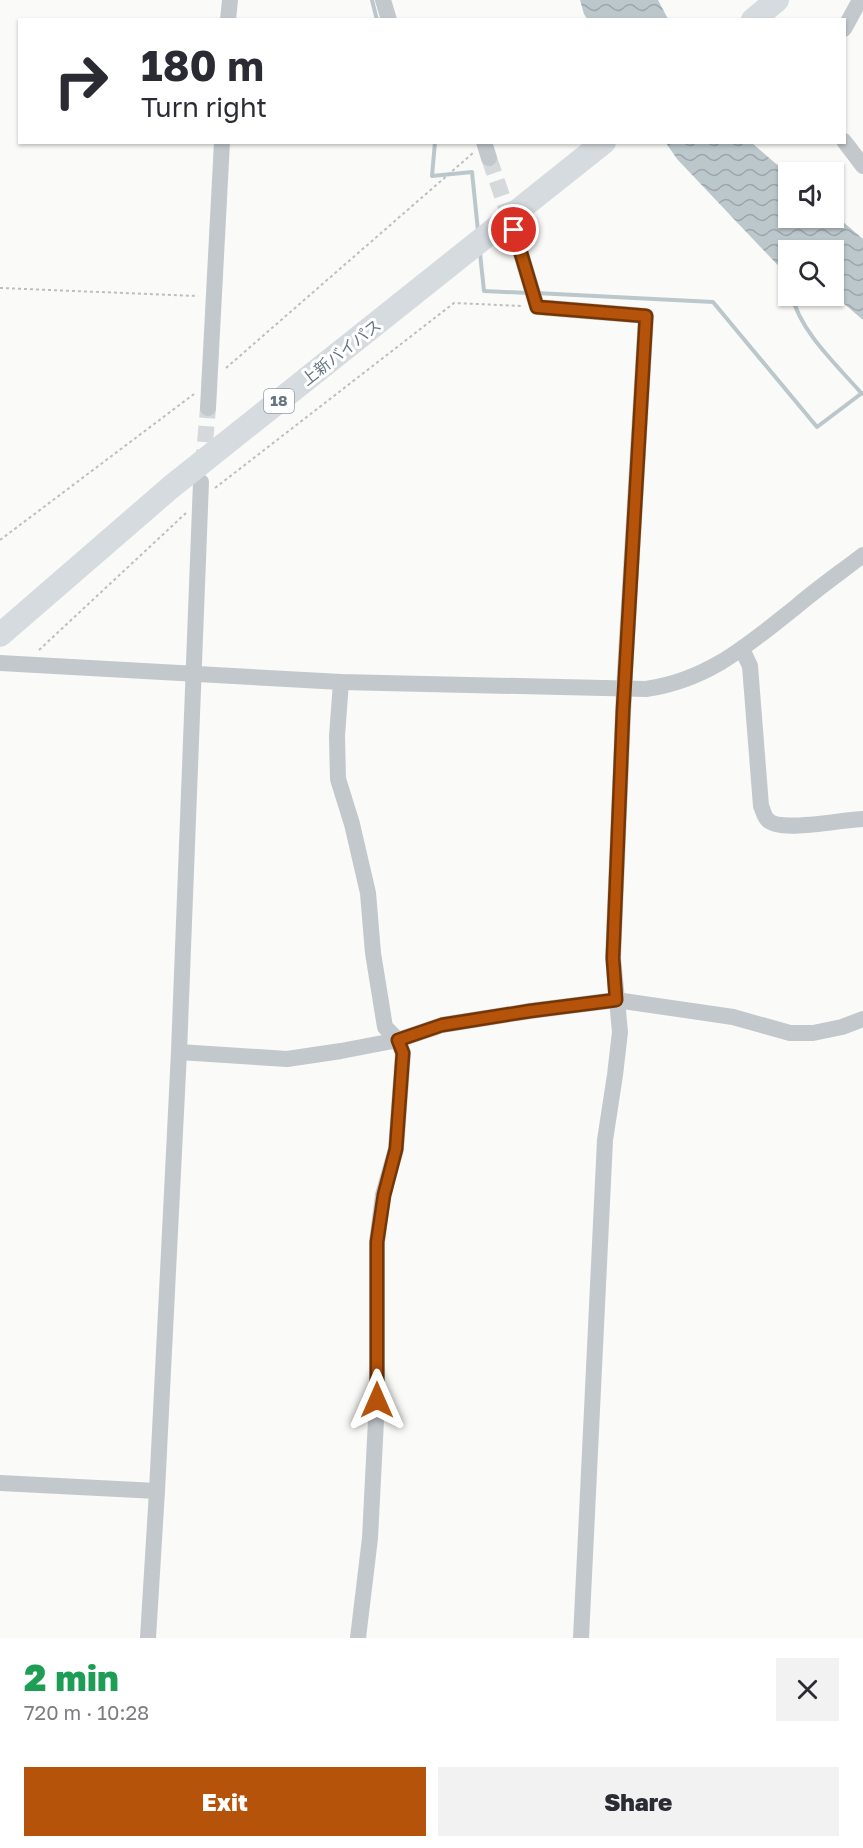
<!DOCTYPE html>
<meta charset="utf-8">
<style>
:root{--surface:#fff;--page:#f2f2f3;--text:#2b2b33;--muted:#7c7c81;--accent:#b45309}
body{margin:0;font-family:"Golos Text","Noto Sans JP",sans-serif;background:var(--page);color:var(--text);height:100vh;display:flex;flex-direction:column;font-size:22px;white-space:nowrap}
*{box-sizing:border-box;margin:0}
p{font-size:20px;color:var(--muted)}
.icon{flex:none;width:33px;height:33px;fill:none;stroke:currentColor;stroke-width:2;stroke-linecap:round;stroke-linejoin:round}
.map{position:relative;height:1638px;overflow:hidden}
.sheet{display:flex;flex-direction:column;background:var(--surface);flex:1}
.sheet>*{flex:none}
.hud{position:absolute;left:18px;top:18px;width:828px;height:126px;border-radius:0px;box-shadow:0 2px 4px #0004;background:#fff;color:var(--text);overflow:hidden}
.fabs{position:absolute;left:778px;top:162px;display:grid;gap:12px}
.fabs a{display:grid;place-items:center;width:66px;height:66px;border-radius:0px;background:var(--surface);box-shadow:0 2px 4px #0004;font-size:30px}
.pin{position:absolute;display:grid;place-items:center;width:51px;height:51px;color:#fff;margin:-26px;border:3px solid #fff;border-radius:50%;box-shadow:0 2px 6px #0007}
.me{position:absolute;width:66px;margin:-33px;rotate:0deg;stroke-linejoin:round;filter:drop-shadow(0 0 4px #0008)}
.turn{display:flex;align-items:center;gap:21px;height:126px;padding:0 24px;font-size:27px}
.turn .icon{width:78px;height:78px;stroke-width:2.5}
.turn b{display:block;font-size:42px;line-height:51px}
.round{display:grid;place-items:center;flex:none;width:63px;height:63px;border-radius:0px;background:var(--page)}
.headline{display:flex;align-items:center;justify-content:space-between;height:102px;padding:0 24px}
h1{font-size:36px;font-weight:800;line-height:45px;color:#1e9e55}
.action{display:flex;gap:12px;margin-top:auto;padding:12px 24px}
.action a{flex:1;height:69px;border-radius:0px;background:var(--accent);color:#fff;font-size:24px;font-weight:800;line-height:69px;text-align:center}
.action a+a{background:var(--page);color:var(--text)}
.map>svg:first-child{display:block}
</style>
<div class="map">
<svg width="863" height="1638" viewBox="0 0 863 1638">
<defs>
<pattern id="water-waves" width="16" height="10" patternUnits="userSpaceOnUse" patternTransform="scale(1.5)"><rect width="16" height="10" fill="#bbc7cb"/><path d="M0 5q4-4 8 0t8 0" fill="none" stroke="#9ca6aa"/></pattern>
</defs>
<rect width="100%" height="100%" fill="#fafaf8"/>
<g fill="url(#water-waves)">
<path d="M 580,0 L 658,0 L 668,19 L 587,19 L 584,14 Z"/>
<path d="M 666,143 L 752,143 L 789,175 L 789,218 L 834,218 L 834,214 L 863,239 L 863,320 L 835,296 L 814,304 L 806,296 L 834,296 L 834,250 L 789,250 L 789,277 L 677,159 Z"/>
</g>
<g fill="none" stroke-linecap="round" stroke-linejoin="round">
<g stroke="#bbc7cb" stroke-width="4">
<path d="M 372,0 L 377,20"/>
<path d="M 435,142 L 432,176 L 472,172 L 478,231"/>
<path d="M 480,253 L 484,291 L 529,293"/>
<path d="M 536,293 L 713,302 L 817,427 L 862,393"/>
<path d="M 792,296 C 801,333 838,366 862,394"/>
</g>
<g stroke="#d5d9db" stroke-width="16" stroke-dasharray="16 8" stroke-linecap="butt">
<path d="M 489,158 L 512,225"/>
<path d="M 203,466 L 208,408"/>
</g>
<g stroke="#bbbfc2" stroke-width="2" stroke-dasharray="3 3" stroke-linecap="butt">
<path d="M 0,288 L 198,296"/>
<path d="M 226,368 L 473,153"/>
<path d="M 215,488 L 454,303 L 522,306"/>
<path d="M 0,540 L 194,394"/>
<path d="M 39,650 L 186,513"/>
</g>
<g stroke="#c3c8cc" stroke-width="16">
<path d="M 383,0 L 389,20"/>
<path d="M 228,20 L 230,0"/>
<path d="M 844,29 L 860,0"/>
<path d="M 844,141 L 863,166"/>
<path d="M 484,142 L 489,158"/>
<path d="M 514,230 L 537,307 L 646,316 L 624,690 L 613,958 L 620,1032 L 615,1075 L 605,1140 L 581,1638"/>
<path d="M 208,408 L 222,142"/>
<path d="M 742,649 L 750,666 L 761,806 C 763,810 764,816 767,819 C 778,834 843,819 863,819"/>
<path d="M 0,663 L 341,682 L 646,689 C 709,680 749,644 797,606 C 818,588 841,572 863,555"/>
<path d="M 341,682 L 337,736 L 338,779 L 352,824 L 368,893 L 373,953 L 385,1027 L 398,1040 L 403,1053 L 396,1149 L 383,1195 L 377,1242 L 377,1400 L 370,1538 L 358,1638"/>
<path d="M 179,1052 L 287,1059 L 341,1051 L 398,1040 L 442,1025 L 530,1011 L 616,1000 L 733,1017 L 790,1033 L 813,1033 L 842,1027 L 863,1019"/>
<path d="M 0,1483 L 157,1491"/>
<path d="M 148,1638 L 157,1491 L 179,1052 L 201,482"/>
</g>
<g stroke="#d6dbdf" stroke-width="24">
<path d="M 753,20 L 777,0"/>
<path d="M 0,635 L 171,487 L 604,142"/>
</g>
</g>
<g fill="none" stroke-linecap="round" stroke-linejoin="round">
<g stroke="#753606" stroke-width="15">
<path id="route" d="M 377,1400 L 377,1242 L 384,1195 L 396,1149 L 403,1053 L 398,1040 L 442,1025 L 530,1011 L 616,1000 L 613,958 L 623,712 L 646,316 L 537,307 L 514,230"/>
</g>
<use href="#route" stroke="#b45309" stroke-width="10"/>
</g>
<g text-anchor="middle" stroke-width="6" stroke-linejoin="round" paint-order="stroke">
<rect fill="#fff" stroke="#939fa8" stroke-width="1.5" x="264" y="389" width="30" height="24" rx="4.5"/>
<g font-size="15" font-weight="bold" fill="#657683">
<text x="279" y="406">18</text>
</g>
<g font-size="16" fill="#657683" stroke="#fff">
<text transform="translate(341 352) rotate(-38)" y="6">上新バイパス</text>
</g>
</g>
</svg>
<div class="fabs">
<a><svg class="icon" aria-label="sound" viewBox="0 0 24 24"><path d="M4 9h4l5-4v14l-5-4H4zM17 9q2 3 0 6"/></svg></a>
<a><svg class="icon" aria-label="search" viewBox="0 0 24 24"><circle cx="10" cy="10" r="6"/><path d="M15 15l6 6"/></svg></a>
</div>
<div class="pin" style="left:514px;top:230px;background:#d93025"><svg class="icon" aria-label="arrive" viewBox="0 0 24 24"><path d="M6 21V4h12l-3 4 3 4H6"/></svg></div>
<svg class="me" style="left:377px;top:1400px" viewBox="-20 -20 40 40"><path d="M0-17L14 15 0 8-14 15z" fill="#b45309" stroke="#fff" stroke-width="4"/></svg>
<div class="hud">
<div class="turn"><svg class="icon" aria-label="right" viewBox="0 0 24 24"><path d="M7 20v-9h11M14 6l5 5-5 5"/></svg><div><b>180 m</b>Turn right</div></div>
</div>
</div>
<section class="sheet">
<div class="headline"><div><h1>2 min</h1><p>720 m · 10:28</p></div><a class="round"><svg class="icon" aria-label="close" viewBox="0 0 24 24"><path d="M6 6l12 12M18 6L6 18"/></svg></a></div>
<div class="action"><a>Exit</a><a>Share</a></div>
</section>
